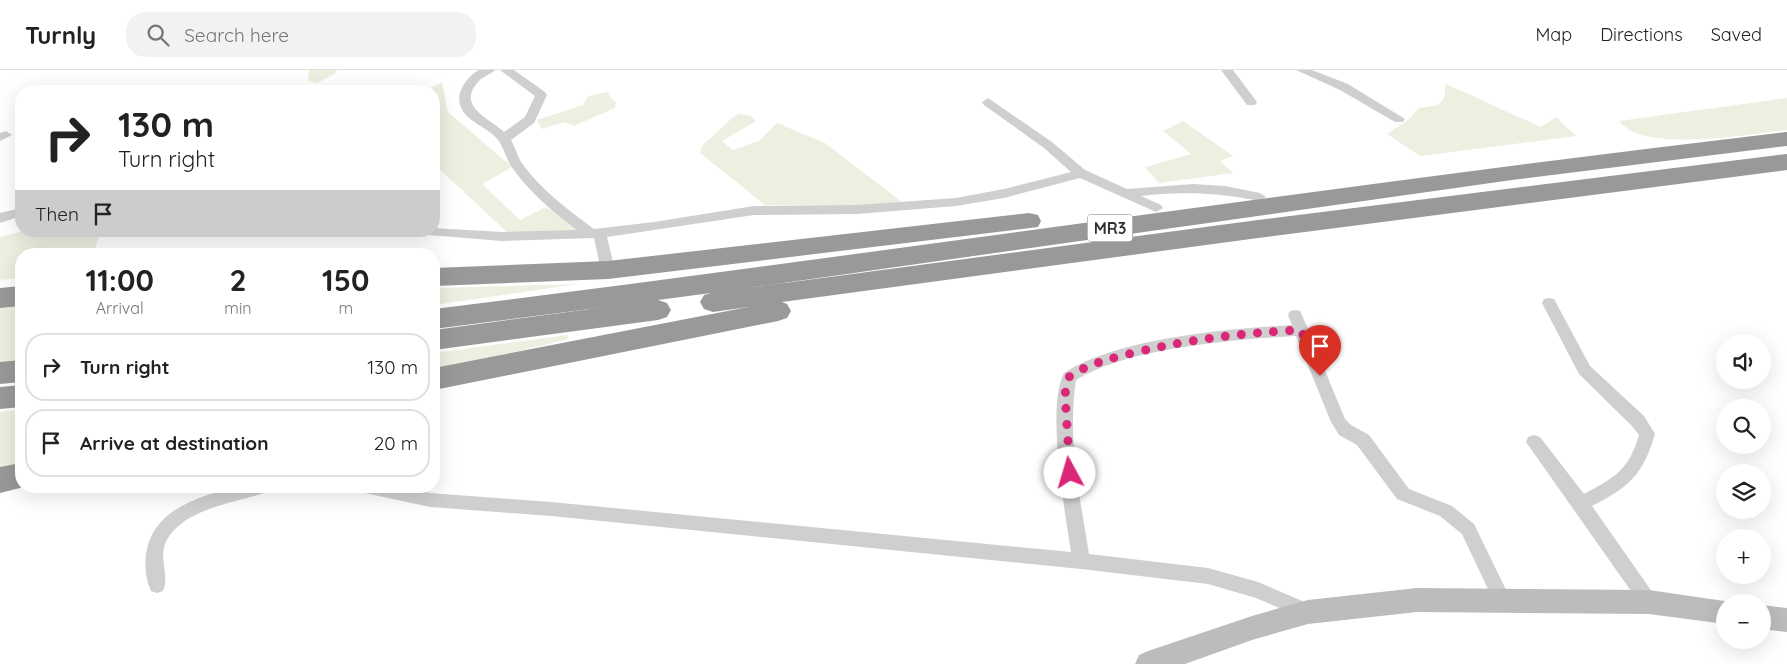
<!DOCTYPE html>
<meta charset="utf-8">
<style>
:root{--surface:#fff;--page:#f2f2f2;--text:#222;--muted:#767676;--line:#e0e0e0}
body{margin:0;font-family:Quicksand,sans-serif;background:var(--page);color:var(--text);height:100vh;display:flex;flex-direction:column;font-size:19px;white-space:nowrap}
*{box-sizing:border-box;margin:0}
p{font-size:16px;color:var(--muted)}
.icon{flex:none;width:28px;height:28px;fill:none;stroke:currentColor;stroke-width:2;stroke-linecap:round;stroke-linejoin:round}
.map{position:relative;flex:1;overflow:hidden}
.sheet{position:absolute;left:15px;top:178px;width:425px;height:245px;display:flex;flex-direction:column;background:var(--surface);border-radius:20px;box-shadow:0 5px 20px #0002}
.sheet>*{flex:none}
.guide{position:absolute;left:15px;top:15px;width:425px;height:152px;border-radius:20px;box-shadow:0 5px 20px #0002;background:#fff;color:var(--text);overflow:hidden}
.buttons{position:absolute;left:1716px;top:264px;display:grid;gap:10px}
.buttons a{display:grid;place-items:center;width:55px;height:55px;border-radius:50%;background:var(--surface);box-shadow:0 5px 20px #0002;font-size:25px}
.pin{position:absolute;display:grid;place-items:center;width:42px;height:42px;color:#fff;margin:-51px -21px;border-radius:50% 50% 50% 0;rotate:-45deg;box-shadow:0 0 5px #0007}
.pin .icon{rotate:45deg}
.me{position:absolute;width:55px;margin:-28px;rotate:354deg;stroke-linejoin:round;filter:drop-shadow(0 0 4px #0008)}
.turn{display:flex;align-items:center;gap:18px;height:105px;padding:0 20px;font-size:22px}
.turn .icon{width:65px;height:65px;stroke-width:2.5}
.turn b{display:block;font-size:35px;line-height:42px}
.then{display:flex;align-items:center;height:48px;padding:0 20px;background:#0003;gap:10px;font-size:19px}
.eta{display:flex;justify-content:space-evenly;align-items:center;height:85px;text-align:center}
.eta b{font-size:30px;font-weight:700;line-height:35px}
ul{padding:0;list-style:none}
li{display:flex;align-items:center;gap:15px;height:68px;margin:0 10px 8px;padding:0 10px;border:2px solid var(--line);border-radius:20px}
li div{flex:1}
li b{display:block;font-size:19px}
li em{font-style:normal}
header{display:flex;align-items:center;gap:30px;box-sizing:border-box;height:70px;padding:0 25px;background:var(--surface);border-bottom:1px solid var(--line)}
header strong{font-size:24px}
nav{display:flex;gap:28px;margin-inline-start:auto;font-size:18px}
.search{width:350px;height:45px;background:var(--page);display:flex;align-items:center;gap:12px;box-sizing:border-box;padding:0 18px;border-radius:20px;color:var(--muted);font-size:19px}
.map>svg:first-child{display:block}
</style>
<header>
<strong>Turnly</strong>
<div class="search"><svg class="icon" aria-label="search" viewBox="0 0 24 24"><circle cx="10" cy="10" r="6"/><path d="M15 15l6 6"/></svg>Search here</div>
<nav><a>Map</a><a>Directions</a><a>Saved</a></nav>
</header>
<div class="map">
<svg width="1787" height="594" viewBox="0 0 1787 594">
<rect width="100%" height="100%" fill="#fff"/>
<g fill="#ecf0e0">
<path d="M 309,0 L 337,0 L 335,4 L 317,13 L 308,11 Z"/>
<path d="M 442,12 L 448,42 L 512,97 L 482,114 L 520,150 L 546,137 L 581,160 L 509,164 L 434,94 L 434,21 L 424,21 Z"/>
<path d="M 1446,14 L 1541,57 L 1556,47 L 1576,66 L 1420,86 L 1387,64 L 1408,50 L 1419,38 L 1438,35 L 1444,28 Z"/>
<path d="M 608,22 L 611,29 L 616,32 L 615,38 L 574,56 L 564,52 L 542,59 L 537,50 L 583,35 L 588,26 Z"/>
<path d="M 1787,28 L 1787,60 C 1749,64 1644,84 1619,51 Z"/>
<path d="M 739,44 L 751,46 L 756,51 L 722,71 L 733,80 L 759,71 L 777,53 L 825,73 L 902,132 L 861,136 L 765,135 L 700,83 L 702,76 L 732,48 Z"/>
<path d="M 1183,51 L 1233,86 L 1220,91 L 1233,103 L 1159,113 L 1145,97 L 1191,84 L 1163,61 Z"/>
<path d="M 25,161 L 101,161 L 93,184 L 21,184 L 21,208 L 0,210 L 0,167 Z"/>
<path d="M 578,214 L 434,235 L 434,218 Z"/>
<path d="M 21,234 L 21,290 L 0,294 L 0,236 Z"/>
<path d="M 567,265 L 569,269 L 434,301 L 434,283 Z"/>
<path d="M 21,339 L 21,395 L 0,400 L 0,342 Z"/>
</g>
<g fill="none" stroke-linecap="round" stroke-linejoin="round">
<g fill="#cfcfcf" fill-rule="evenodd">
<path d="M 479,0 L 495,0 C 490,5 483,6 479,11 C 455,36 490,49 504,62 L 525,47 L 535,26 L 500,0 L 514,0 L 545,22 L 547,25 L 534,53 L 511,70 C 515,77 517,85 521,92 C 540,119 568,140 594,159 L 654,152 L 754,136 L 857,135 L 956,128 L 1004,119 L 1071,102 L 1044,78 L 984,35 L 982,32 L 988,28 L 1052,72 L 1085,100 L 1127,119 L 1193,114 L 1225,116 L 1260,123 L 1266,127 L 1260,131 C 1220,123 1182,121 1141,126 L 1161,135 L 1163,138 L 1156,142 L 1080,108 L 1004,128 L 956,136 L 857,144 L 754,145 L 607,167 L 615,200 L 608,205 L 601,200 L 594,168 L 502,171 L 416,164 L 414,161 L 434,161 L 434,158 L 502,162 L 577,160 C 553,142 528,121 511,96 C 506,88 504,79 499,71 C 489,57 466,53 460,35 C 456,21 468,6 479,0 Z"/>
<path d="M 1221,0 L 1233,0 L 1257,32 L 1255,35 L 1247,35 Z"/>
<path d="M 1296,0 L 1312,0 L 1348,14 L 1405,49 L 1403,52 L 1395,52 L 1340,20 Z"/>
<path d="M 6,61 L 12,65 L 0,71 L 0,63 Z"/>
<path d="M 21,138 L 21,146 L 0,153 L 0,143 Z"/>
<path d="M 1549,228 L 1554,229 L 1590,296 L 1644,346 L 1655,364 C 1643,405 1629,417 1592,436 L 1655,526 L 1658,532 L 1655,538 L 1649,540 L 1643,538 L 1526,372 L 1528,367 L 1534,365 L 1540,367 L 1584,424 C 1614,408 1629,400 1639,365 L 1632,356 L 1579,304 L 1542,233 L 1544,229 Z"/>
<path d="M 1295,240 L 1300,241 L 1302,245 L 1345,349 L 1351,355 L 1369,365 L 1409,419 L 1452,436 L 1474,454 L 1511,530 L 1508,536 L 1502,538 L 1496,536 L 1462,464 L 1440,446 L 1397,429 L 1357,375 L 1339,365 L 1331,352 L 1296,266 C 1236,269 1126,278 1076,310 C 1067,368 1080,427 1089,484 L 1208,498 L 1258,512 L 1314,536 L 1317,542 L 1314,548 L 1308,550 L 1256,528 L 1208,514 L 1081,499 L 551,446 L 430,437 L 365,423 L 359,421 L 357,416 L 400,416 L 430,423 L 551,432 L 1071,482 C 1065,442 1046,337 1064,303 C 1118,268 1227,259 1292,255 L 1288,245 L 1290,241 Z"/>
<path d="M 238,416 L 273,416 L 271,421 C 239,432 182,438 166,472 C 158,488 170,506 163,521 L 157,523 L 151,521 C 145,508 144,492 147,479 C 156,437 203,426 238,416 Z"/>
</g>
<g fill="#bcbcbc" fill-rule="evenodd">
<path d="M 1417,518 L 1649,520 L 1731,532 L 1725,532 L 1725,554 L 1649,544 L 1417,542 L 1308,554 L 1252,570 L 1185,594 L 1135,594 L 1139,585 L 1148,581 L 1252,546 L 1308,530 Z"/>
<path d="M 1762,535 L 1787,538 L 1787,562 L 1762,559 Z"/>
</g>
<g fill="#999" fill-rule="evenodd">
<path d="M 1787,62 L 1787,76 L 1512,110 L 747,218 L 1258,150 L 1787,84 L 1787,100 L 1258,168 L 782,232 L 787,234 L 791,241 L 787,248 L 778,251 L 434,320 L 434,298 L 748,237 L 713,242 L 704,239 L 700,232 L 704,225 L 711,223 L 658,230 L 667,233 L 671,240 L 667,247 L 658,250 L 434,280 L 434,260 L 613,236 L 434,259 L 434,239 C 885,183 1335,115 1787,62 Z"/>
<path d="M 1029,143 L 1038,145 L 1041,151 L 1038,157 L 608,209 L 434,216 L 434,198 L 608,191 Z"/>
<path d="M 21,216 L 21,236 L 0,238 L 0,218 Z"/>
<path d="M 21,290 L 21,312 L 0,314 L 0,292 Z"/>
<path d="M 21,315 L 21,337 L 0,339 L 0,317 Z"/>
<path d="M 21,393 L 21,416 L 28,416 L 0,423 L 0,397 Z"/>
</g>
</g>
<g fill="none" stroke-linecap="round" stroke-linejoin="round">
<path stroke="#db2777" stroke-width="9" stroke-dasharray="0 16.2" d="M 1070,403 L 1065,324 L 1069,307 C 1089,293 1110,289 1133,283 C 1191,269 1242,263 1301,260 L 1320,306"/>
</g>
<g text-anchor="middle" stroke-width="5" stroke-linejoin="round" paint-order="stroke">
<rect fill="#fff" stroke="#707070" stroke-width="1" x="1087.5" y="144.5" width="45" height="27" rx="4"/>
<g font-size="16" font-weight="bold" fill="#323232">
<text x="1110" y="164">MR3</text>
</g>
</g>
</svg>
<div class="buttons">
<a><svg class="icon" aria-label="sound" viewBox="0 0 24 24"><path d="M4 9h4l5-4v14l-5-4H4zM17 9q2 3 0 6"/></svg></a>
<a><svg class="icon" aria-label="search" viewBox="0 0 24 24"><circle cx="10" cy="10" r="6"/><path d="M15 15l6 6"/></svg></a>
<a><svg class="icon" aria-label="layers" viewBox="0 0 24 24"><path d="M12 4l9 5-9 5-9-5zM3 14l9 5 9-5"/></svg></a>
<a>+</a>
<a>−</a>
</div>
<div class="pin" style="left:1320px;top:306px;background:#d93025"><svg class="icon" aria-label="arrive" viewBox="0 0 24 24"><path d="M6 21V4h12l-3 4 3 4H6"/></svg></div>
<svg class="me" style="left:1070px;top:403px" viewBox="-20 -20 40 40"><circle r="19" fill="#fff"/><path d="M0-13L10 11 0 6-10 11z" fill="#db2777"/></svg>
<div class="guide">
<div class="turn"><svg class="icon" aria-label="right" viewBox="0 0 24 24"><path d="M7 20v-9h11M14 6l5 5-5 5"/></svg><div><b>130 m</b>Turn right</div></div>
<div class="then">Then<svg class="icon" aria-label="arrive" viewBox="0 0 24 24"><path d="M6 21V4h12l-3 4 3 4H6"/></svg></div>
</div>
<section class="sheet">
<div class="eta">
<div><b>11:00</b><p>Arrival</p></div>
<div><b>2</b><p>min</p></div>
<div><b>150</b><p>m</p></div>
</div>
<ul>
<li><svg class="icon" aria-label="right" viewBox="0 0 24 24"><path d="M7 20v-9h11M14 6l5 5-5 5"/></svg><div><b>Turn right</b></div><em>130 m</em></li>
<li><svg class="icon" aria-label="arrive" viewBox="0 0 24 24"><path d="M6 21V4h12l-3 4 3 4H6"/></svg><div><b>Arrive at destination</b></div><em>20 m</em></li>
</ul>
</section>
</div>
